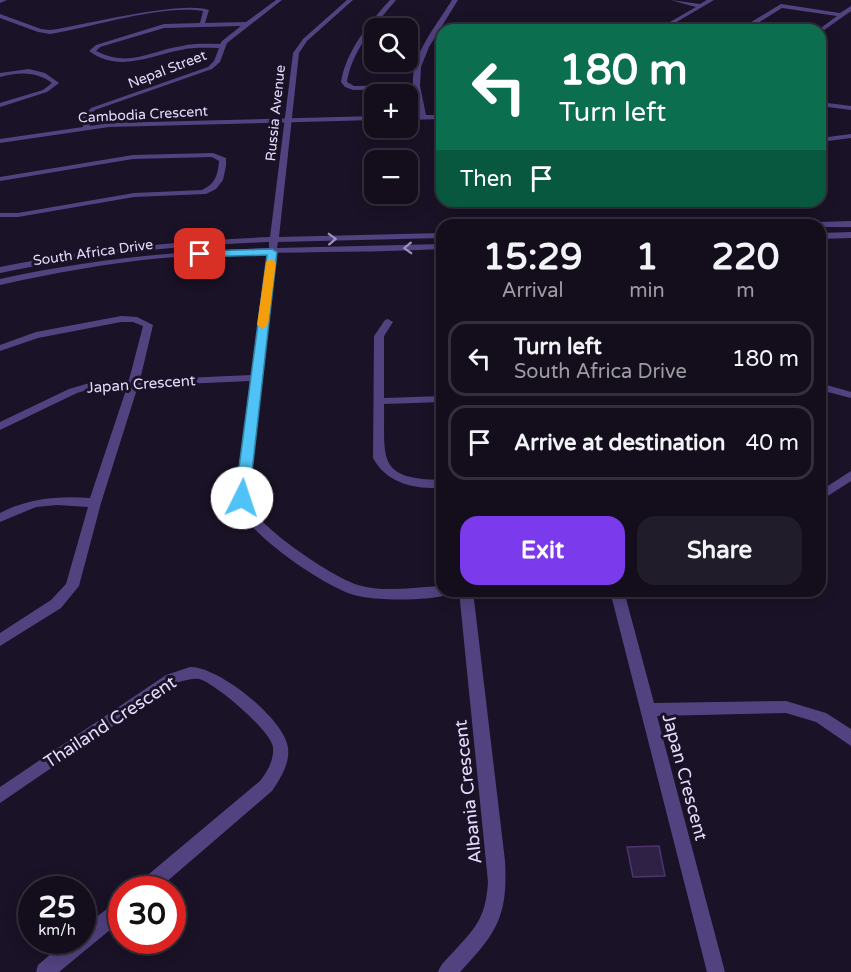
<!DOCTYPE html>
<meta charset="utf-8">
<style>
:root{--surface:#140e1c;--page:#211c29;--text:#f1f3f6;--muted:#9d9ca3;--line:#332e3b;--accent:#7c3aed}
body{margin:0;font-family:"Varela Round",sans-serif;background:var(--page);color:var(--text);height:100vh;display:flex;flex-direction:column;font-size:22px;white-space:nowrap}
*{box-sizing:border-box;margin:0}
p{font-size:20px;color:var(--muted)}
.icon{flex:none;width:33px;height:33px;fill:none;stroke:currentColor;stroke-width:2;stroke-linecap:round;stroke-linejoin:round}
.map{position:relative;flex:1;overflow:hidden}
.side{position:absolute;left:436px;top:219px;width:390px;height:378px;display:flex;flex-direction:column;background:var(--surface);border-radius:18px;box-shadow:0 3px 15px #0003,0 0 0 2px var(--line)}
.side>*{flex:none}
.top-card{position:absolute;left:436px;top:24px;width:390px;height:183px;border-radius:18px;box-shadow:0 3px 15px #0003,0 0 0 2px var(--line);background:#0b6e4f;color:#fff;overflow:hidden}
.controls{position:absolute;left:364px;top:18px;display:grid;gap:12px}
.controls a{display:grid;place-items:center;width:54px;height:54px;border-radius:12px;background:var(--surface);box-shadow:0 3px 15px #0003,0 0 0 2px var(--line);font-size:30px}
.speed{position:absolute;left:18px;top:876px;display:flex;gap:12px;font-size:30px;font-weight:700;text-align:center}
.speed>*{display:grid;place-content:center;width:78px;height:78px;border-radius:50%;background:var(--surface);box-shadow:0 3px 15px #0003,0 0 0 2px var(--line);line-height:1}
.speed small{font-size:15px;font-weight:400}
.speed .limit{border:9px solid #d22;background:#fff;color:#111}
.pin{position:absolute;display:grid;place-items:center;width:51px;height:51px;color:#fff;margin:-26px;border-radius:12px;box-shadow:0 3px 9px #0006}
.me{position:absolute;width:66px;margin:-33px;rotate:4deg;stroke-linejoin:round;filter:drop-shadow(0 0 4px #0008)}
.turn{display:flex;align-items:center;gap:21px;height:126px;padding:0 24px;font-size:27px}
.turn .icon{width:78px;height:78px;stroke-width:2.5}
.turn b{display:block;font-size:42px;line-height:51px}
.then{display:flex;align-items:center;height:57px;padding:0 24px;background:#0003;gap:12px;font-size:22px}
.eta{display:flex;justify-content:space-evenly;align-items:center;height:102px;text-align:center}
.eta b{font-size:36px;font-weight:700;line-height:42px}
.primary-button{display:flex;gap:12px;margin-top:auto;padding:12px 24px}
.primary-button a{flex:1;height:69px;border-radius:18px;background:var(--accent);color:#fff;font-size:24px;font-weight:700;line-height:69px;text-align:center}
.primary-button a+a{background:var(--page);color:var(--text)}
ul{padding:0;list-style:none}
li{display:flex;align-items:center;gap:18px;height:75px;margin:0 12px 9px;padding:0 12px;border:3px solid var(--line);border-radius:18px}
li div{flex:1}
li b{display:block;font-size:22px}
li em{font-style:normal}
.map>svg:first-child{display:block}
</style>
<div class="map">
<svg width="851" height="972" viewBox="0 0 851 972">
<rect width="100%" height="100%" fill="#1a1226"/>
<path fill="#2f2045" stroke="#4c346e" stroke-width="1.5" d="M 659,846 L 665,876 L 633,877 L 627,847 Z"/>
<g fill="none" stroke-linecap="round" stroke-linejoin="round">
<g fill="#524280" fill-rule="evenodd">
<path d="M 0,0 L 7,0 L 0,3 Z"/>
<path d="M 276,0 L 282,0 L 227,43 L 220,62 L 212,69 L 95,110 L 90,116 L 90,126 L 109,123 L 375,116 L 375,120 L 109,127 L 0,143 L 0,139 L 83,127 L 83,116 L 91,108 L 208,67 L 214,61 L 219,48 C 206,48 193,47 181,50 C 148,56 119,73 89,51 L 96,45 L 164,24 L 200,23 L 203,11 C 162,4 93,27 50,34 L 38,32 L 0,18 L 0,14 L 41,29 L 50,30 C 84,25 182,0 209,10 L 205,23 L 246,22 ZM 241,26 L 222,41 L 220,44 C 208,44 195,43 182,46 C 149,51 130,68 96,51 L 100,47 L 164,28 Z"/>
<path d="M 390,0 L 396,0 C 376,24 352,50 347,82 L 354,86 L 413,85 C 411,54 437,25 452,0 L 458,0 L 429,47 L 421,67 L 420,86 L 426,115 L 442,115 L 442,119 L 408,120 L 408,116 L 419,116 L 414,89 L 353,90 L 345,87 L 341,82 C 346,51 369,23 390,0 Z"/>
<path d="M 670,0 L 700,4 L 707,0 L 714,0 L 663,30 L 656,30 L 696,7 Z"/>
<path d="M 781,4 L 840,13 L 851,6 L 851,11 L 820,33 L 820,30 L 818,30 L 837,16 L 782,8 L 753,26 L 753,30 L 747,30 L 748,24 Z"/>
<path d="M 29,69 L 45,73 L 59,83 L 47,92 L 0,107 L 0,103 L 43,90 L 52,83 C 36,71 19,72 0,77 L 0,73 Z"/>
<path d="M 820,102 L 851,106 L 851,110 L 820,106 Z"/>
<path d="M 851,134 L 851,138 L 820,142 L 820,138 Z"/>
<path d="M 213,153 L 226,158 L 226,166 L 223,180 L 216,189 L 206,194 L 134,197 L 18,217 L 0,217 L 0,213 L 18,213 L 134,193 L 202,190 C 215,184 218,175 219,161 L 212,157 L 133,159 L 0,181 L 0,177 L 133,155 Z"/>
<path d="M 272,249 L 276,252 L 248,488 C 248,496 249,504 253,510 C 266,532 334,578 358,585 C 385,593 415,587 442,586 L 442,591 L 449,591 L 447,595 C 426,601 375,601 354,595 C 324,586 263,543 245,518 C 239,510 236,501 236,492 L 250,381 L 138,386 L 101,503 L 79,586 L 61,608 L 0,646 L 0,633 L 51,600 L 66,584 L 88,507 L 57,505 L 36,507 L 0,522 L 0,513 C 30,498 57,496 90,498 L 127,387 L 94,388 L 77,393 L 0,430 L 0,422 L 69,389 L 93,382 L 129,380 L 143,326 L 133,322 L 121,322 L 38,338 L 0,351 L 0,345 L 36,332 L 121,316 L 137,317 L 153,325 L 140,380 L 251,375 L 268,252 Z"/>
<path d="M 388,319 L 393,322 L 384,336 L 384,398 L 442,396 L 442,402 L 384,404 C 385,459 376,479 442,480 L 442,488 C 415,489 387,484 373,458 L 374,336 L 385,320 Z"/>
<path d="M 820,383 L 851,392 L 851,398 L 820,390 Z"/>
<path d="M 851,471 L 851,481 L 820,501 L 820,491 Z"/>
<path d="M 459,591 L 473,591 L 505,861 C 508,916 497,933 460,972 L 438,972 C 441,963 449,957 456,949 C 478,926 486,914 488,882 Z"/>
<path d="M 610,591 L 624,591 L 654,703 L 786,701 L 826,713 L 851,729 L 851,746 L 816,722 L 786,713 L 657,716 L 725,972 L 707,972 Z"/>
<path d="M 190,667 C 218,666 285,719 288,748 C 290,764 280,779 272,791 L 157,890 L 134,890 L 137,884 L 260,781 C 268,771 274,760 273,747 C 270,730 215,683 199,679 C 191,678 183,681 176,683 L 0,803 L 0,787 L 166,675 Z"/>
<path d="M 122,899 L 122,920 L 59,972 L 36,972 L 38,965 L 67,940 L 82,940 L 82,928 L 116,902 Z"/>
</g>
<g fill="#524280" fill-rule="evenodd">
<path d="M 347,0 L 353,0 L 307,41 L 299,53 L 279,237 L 442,233 L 442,238 L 278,242 L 277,248 L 442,244 L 442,249 C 349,254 256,250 163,258 C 108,263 54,273 0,285 L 0,279 C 91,259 176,251 269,248 L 269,242 C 178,246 89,254 0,273 L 0,267 C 90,249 179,241 270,237 L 293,53 L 303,39 Z"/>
<path d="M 851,221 L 851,227 L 820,227 L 820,225 L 814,225 L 818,222 Z"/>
<path d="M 851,232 L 851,238 L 820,239 L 820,233 Z"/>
</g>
</g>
<defs><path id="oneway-chevron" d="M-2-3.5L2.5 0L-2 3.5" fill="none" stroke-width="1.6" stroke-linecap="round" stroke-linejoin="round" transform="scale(1.5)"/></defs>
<g stroke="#9c8ebe">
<use href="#oneway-chevron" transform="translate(332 239) rotate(-2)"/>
<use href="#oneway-chevron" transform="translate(408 248) rotate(178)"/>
</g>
<path fill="#4fc3f7" stroke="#337fa1" stroke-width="1.5" d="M 272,249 L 277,252 L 249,498 L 242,503 L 235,498 L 267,255 L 200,257 L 195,254 L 200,251 Z"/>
<path fill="#f59e0b" d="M 271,259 L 276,262 L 268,325 L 263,329 L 257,325 L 266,262 Z"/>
<g text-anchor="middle" stroke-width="6" stroke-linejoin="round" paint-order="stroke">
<g font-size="14" fill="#e5dafb" stroke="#1a1226">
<text transform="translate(167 69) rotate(-21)" y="5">Nepal Street</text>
<text transform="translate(275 113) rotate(-84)" y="5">Russia Avenue</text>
<text transform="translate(143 114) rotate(-3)" y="5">Cambodia Crescent</text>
<text transform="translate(93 252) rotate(-8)" y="5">South Africa Drive</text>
</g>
<g font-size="15" fill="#e5dafb" stroke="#1a1226">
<text transform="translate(141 384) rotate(-4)" y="5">Japan Crescent</text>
</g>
<g font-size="18" fill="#e5dafb" stroke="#1a1226">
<text transform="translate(110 722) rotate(-33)" y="6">Thailand Crescent</text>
<text transform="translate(685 777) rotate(75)" y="6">Japan Crescent</text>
<text transform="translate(468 792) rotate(-96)" y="6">Albania Crescent</text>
</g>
</g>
</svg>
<div class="controls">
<a><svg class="icon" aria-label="search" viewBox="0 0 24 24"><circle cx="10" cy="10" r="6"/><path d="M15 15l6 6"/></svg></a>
<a>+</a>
<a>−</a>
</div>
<div class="speed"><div>25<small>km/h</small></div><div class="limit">30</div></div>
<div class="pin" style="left:200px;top:254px;background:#d93025"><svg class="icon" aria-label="arrive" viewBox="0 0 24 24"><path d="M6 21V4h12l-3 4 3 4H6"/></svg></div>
<svg class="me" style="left:242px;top:498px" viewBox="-20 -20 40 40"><circle r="19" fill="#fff"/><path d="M0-13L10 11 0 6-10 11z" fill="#4fc3f7"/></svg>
<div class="top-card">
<div class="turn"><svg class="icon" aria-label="left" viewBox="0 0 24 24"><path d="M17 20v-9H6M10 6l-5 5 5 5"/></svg><div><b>180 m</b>Turn left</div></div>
<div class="then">Then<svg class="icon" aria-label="arrive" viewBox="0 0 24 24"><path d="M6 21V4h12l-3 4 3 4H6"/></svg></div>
</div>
<section class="side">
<div class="eta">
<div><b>15:29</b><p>Arrival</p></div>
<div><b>1</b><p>min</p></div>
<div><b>220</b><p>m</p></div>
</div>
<ul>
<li><svg class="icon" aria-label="left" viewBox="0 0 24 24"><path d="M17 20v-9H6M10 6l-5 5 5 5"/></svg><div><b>Turn left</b><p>South Africa Drive</p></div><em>180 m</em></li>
<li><svg class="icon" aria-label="arrive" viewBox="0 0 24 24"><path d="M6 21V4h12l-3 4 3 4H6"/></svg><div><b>Arrive at destination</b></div><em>40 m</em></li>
</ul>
<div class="primary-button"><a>Exit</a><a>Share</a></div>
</section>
</div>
